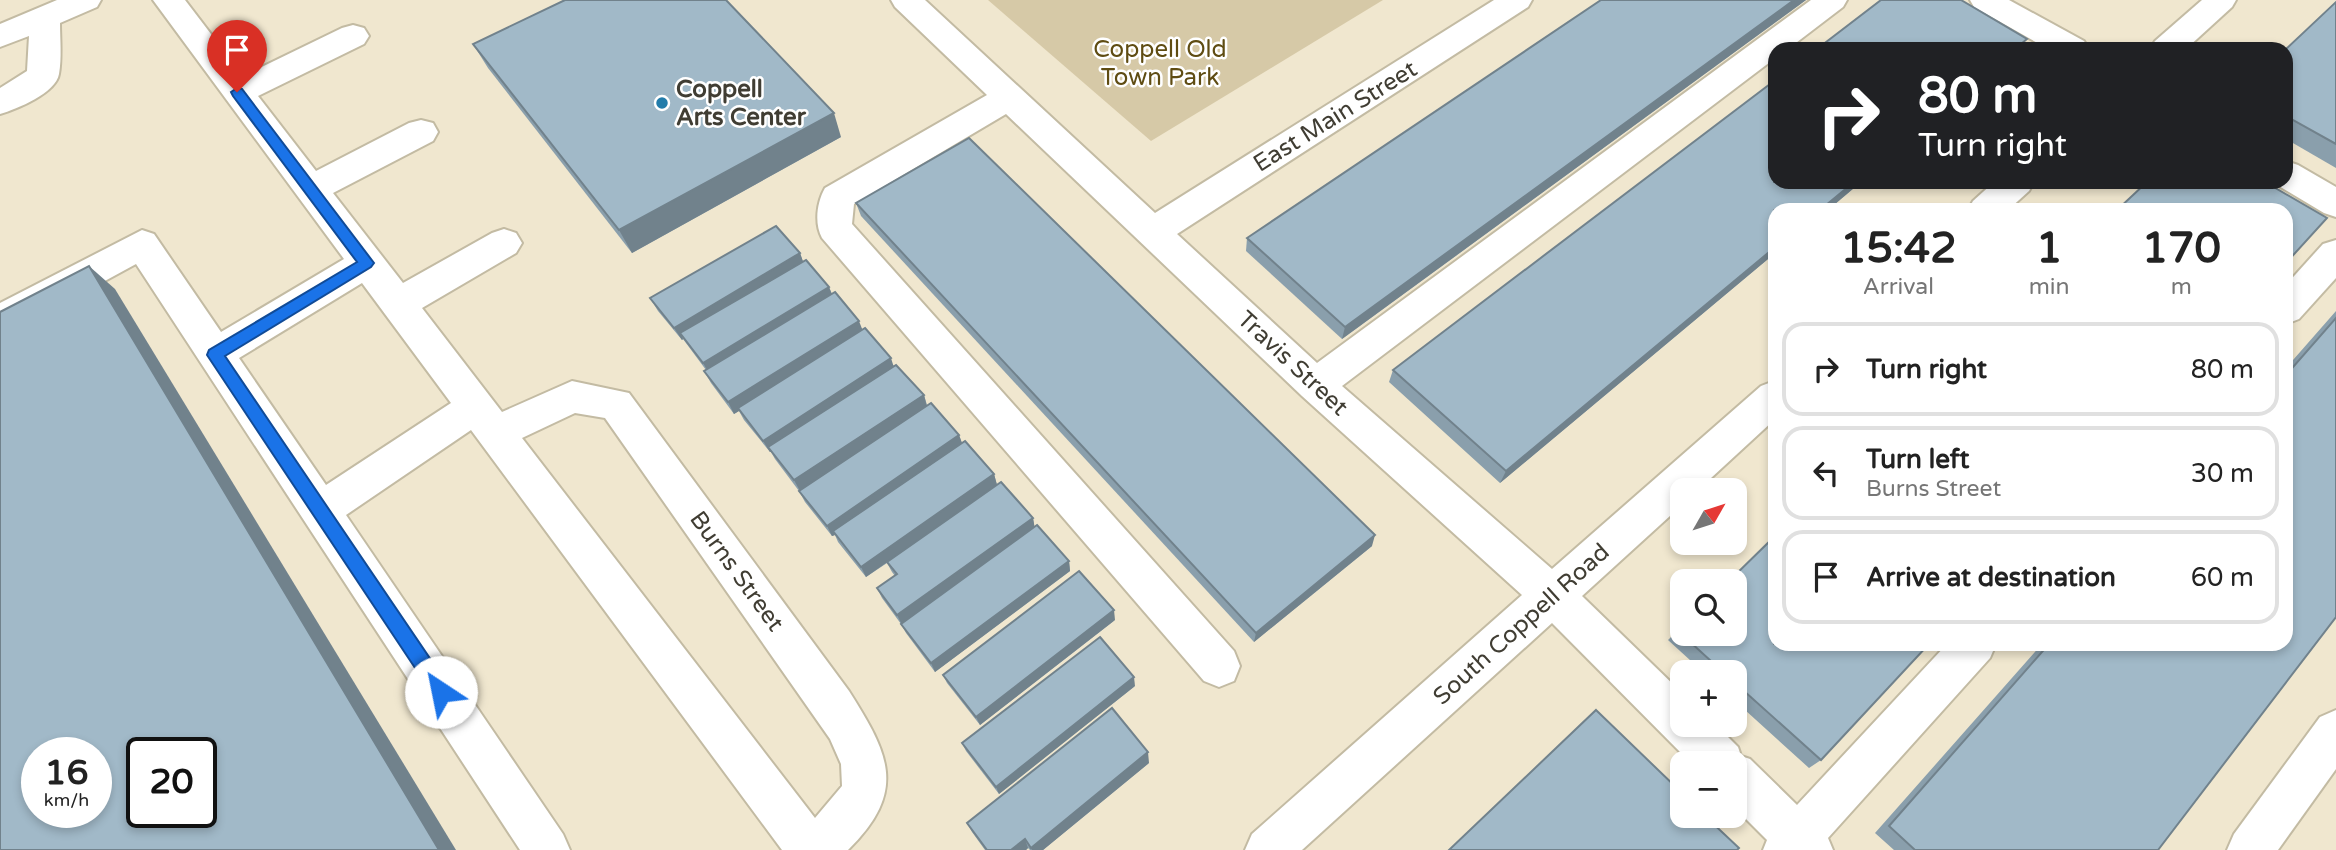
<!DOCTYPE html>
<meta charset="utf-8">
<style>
:root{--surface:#fff;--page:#f6f6f6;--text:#222;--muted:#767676;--line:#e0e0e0}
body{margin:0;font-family:"Varela Round",sans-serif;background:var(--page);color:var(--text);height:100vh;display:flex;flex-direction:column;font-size:26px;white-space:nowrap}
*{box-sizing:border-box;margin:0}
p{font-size:23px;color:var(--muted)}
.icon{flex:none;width:38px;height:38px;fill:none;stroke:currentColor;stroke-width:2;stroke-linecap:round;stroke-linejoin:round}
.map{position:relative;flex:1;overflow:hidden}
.panel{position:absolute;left:1768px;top:203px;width:525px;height:448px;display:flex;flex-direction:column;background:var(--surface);border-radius:21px;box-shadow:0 4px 10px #0003}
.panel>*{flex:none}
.hud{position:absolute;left:1768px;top:42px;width:525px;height:147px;border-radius:21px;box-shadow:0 4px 10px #0003;background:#202124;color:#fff;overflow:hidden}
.needle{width:46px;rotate:51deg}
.fabs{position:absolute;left:1670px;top:478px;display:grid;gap:14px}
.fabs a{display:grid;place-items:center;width:77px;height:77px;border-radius:14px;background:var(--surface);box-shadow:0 4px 10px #0003;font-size:35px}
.speed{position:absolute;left:21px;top:737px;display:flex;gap:14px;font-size:35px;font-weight:700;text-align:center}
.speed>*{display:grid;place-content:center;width:91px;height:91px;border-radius:50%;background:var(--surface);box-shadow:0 4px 10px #0003;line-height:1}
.speed small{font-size:18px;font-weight:400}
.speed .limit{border:4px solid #111;border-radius:10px;background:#fff;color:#111}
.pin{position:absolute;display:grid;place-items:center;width:60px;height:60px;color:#fff;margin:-72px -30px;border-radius:50% 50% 50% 0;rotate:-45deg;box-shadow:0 0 7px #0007}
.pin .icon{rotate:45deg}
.me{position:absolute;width:77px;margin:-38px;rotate:326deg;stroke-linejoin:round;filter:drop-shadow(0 0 5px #0008)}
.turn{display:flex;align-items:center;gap:24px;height:147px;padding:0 35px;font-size:32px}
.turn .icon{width:91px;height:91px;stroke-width:2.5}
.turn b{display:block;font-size:49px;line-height:60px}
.eta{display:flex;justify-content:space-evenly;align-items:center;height:119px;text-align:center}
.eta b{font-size:42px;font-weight:700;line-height:49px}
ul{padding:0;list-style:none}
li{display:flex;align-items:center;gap:21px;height:94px;margin:0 14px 10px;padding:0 21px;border:4px solid var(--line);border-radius:21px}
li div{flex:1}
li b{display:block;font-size:26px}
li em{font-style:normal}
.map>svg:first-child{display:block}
</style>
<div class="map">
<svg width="2336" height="850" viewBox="0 0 2336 850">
<rect width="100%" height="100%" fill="#f0e7cf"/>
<path fill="#d6c9a7" d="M 988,0 L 1383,0 L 1151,141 Z"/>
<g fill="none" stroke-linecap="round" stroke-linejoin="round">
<g stroke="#c3bba3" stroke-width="4">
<g id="minor">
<path d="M 57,0 L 101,0 L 97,7 L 60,23 C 60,39 62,58 59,74 C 56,93 17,109 0,114 L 0,88 L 27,71 L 29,36 L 0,47 L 0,24 Z"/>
<path d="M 153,0 L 185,0 L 243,76 L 342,28 L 353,25 L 364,28 L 369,36 L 364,44 L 258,96 L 316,171 L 409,123 L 421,120 L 433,123 L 438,132 L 433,141 L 333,193 L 403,283 L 492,233 L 504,229 L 516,233 L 522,243 L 516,253 L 422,308 L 502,412 L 572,381 L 629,393 L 849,691 C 889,754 908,791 848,850 L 782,850 L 471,430 L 346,515 L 563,834 L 570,850 L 520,850 L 136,264 L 13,331 L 0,335 L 0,303 L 142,230 L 154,234 L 221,332 L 344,259 ZM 362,283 L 451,403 L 326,485 L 239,358 ZM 575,413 L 605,418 L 830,739 L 841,764 L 842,786 L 815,818 L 522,438 Z"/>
<path d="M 891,0 L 925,0 L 1155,213 L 1494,0 L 1532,0 L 1528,7 L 1177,234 L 1317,363 L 1811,0 L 1847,0 L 1843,7 L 1788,49 L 1774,49 L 1774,59 L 1342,386 L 1552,569 L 1761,386 L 1774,381 L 1774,420 L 1698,490 L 1682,490 L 1682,505 L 1582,596 L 1682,693 L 1682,724 L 1715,724 L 1738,747 L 1741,756 L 1750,759 L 1797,805 L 1947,644 L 1996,644 L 1990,658 L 1828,838 L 1833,850 L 1763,850 L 1767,840 L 1734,807 L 1734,763 L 1691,763 L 1552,623 L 1302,850 L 1245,850 L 1252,834 L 1522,595 L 1302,396 L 1006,114 L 854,204 L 852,224 L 1234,651 L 1240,666 L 1234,681 L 1219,687 L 1204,681 L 822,238 C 814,223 817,202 825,188 L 987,95 L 895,7 Z"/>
<path d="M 1970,0 L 2009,0 L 2084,41 L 2089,49 L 2048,49 L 1974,7 Z"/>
<path d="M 2202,0 L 2236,0 L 2232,7 L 2186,49 L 2150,49 L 2155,41 Z"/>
<path d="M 2286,161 L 2298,165 L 2336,187 L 2336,217 L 2324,213 L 2274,183 L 2286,182 Z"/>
<path d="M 1994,182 L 2034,182 L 2029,191 L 2008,210 L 1968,210 L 1973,201 Z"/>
<path d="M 2336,240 L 2336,278 L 2299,319 L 2286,324 L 2286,285 L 2323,244 Z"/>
<path d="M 2336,710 L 2336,769 L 2278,850 L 2227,850 L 2234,834 L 2320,717 Z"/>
</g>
</g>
<use href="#minor" fill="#fff" fill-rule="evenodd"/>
</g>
<g fill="#8a9fac">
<path d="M 1601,0 L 1806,0 L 1342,339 L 1246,251 L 1247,238 Z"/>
<path d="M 2336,2 L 2336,168 L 2286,139 L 2286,49 Z"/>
<path d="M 473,44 L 841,137 L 632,253 L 488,68 Z"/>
<path d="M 1774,182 L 1861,182 L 1828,210 L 1774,210 L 1774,254 L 1500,483 L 1389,382 L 1393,370 Z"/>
<path d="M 856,203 L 1372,546 L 1254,642 L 861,216 Z"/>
<path d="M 800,253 L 803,262 L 829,287 L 832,294 L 894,366 L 924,395 L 927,405 L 959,435 L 962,443 L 994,474 L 997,485 L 1033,518 L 1034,527 L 1069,561 L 1070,571 L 935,672 L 906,633 L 901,624 L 882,598 L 877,588 L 895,576 L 892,572 L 887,563 L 866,577 L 838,542 L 835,535 L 832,536 L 805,502 L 799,491 L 775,459 L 771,452 L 770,452 L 744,420 L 739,411 L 734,414 L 711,383 L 704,371 L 706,370 L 683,339 L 682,340 L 658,311 L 650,298 Z"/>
<path d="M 2336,311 L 2336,617 L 2158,850 L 1894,850 L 1875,833 L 2042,644 L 2286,644 L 2286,368 Z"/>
<path d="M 1774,537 L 1774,644 L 1929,644 L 1821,760 L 1809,768 L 1734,700 L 1734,672 L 1703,672 L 1668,640 L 1682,626 L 1682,634 L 1734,634 L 1734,581 L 1729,581 Z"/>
<path d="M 1115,620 L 980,725 L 947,683 L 943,675 Z"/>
<path d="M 1135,686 L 999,794 L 966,751 L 962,743 Z"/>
<path d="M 1149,763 L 1043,850 L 1030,850 L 1028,848 L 1026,850 L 985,850 L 972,832 L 967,823 Z"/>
</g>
<g fill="#71828c">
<path d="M 1794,0 L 1806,0 L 1342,339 L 1345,327 Z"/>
<path d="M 2027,39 L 2019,49 L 2015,49 Z"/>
<path d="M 834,113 L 841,137 L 632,253 L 619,230 Z"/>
<path d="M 1854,182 L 1861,182 L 1828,210 L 1820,210 Z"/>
<path d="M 1774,248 L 1774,254 L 1500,483 L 1506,471 Z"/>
<path d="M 800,253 L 805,267 L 680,333 L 683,339 L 682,340 L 674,328 Z"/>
<path d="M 89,266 L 115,289 L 456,850 L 439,850 Z"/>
<path d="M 829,287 L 834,300 L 710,375 L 703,363 Z"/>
<path d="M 859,321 L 864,334 L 734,414 L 728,402 Z"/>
<path d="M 891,358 L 895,371 L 768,447 L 771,452 L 770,452 L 763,441 Z"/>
<path d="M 924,395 L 927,407 L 800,491 L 794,480 Z"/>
<path d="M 959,435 L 963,446 L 833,531 L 835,535 L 832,536 L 827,526 Z"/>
<path d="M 994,474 L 997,485 L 866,577 L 861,567 Z"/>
<path d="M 1033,518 L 1035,529 L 902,625 L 897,615 Z"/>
<path d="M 1375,535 L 1372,546 L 1254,642 L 1256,633 Z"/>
<path d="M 1069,561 L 1070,571 L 935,672 L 931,663 Z"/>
<path d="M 1114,610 L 1115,620 L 980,725 L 976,717 Z"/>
<path d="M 1134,677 L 1135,686 L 999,794 L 996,787 Z"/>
<path d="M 1148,752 L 1149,763 L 1043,850 L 1032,850 L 1031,848 Z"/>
<path d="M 1025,839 L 1028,848 L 1026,850 L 1011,850 Z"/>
</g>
<g fill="#a1b9c8" stroke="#71828c" stroke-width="2" fill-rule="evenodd">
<path d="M 565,0 L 726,0 L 834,113 L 619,230 L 473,44 Z"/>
<path d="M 1601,0 L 1794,0 L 1345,327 L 1247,238 Z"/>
<path d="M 1881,0 L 1961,0 L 2027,39 L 2015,49 L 1817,49 Z"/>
<path d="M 2336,2 L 2336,144 L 2286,116 L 2286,49 Z"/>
<path d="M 1774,81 L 1774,182 L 1854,182 L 1820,210 L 1774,210 L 1774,248 L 1506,471 L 1393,370 Z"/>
<path d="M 969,138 L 1375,535 L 1256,633 L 856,203 Z"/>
<path d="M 2147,182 L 2265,182 L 2327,218 L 2286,263 L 2286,210 L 2117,210 Z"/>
<path d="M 776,226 L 800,253 L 674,328 L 650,298 Z"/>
<path d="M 806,260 L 829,287 L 703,363 L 680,333 Z"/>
<path d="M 89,266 L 439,850 L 0,850 L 0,312 ZM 37,752 L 96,752 L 96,812 L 37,812 ZM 142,752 L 201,752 L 201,812 L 142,812 Z"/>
<path d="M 835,292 L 859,321 L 728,402 L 704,371 Z"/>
<path d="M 2336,318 L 2336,617 L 2158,850 L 1915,850 L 1889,826 L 2049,644 L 2286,644 L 2286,375 Z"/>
<path d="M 865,328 L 891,358 L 763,441 L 738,408 Z"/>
<path d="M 896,365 L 924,395 L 794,480 L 768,447 Z"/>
<path d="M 931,403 L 959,435 L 827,526 L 799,491 Z"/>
<path d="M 965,441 L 994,474 L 861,567 L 833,531 Z"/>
<path d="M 1001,482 L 1033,518 L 897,615 L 877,588 L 897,574 L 887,562 Z"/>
<path d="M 1037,525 L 1069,561 L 931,663 L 901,624 Z"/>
<path d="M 1774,537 L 1774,644 L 1929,644 L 1821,760 L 1734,682 L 1734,672 L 1723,672 L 1677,630 L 1682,626 L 1682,634 L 1734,634 L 1734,581 L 1729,581 Z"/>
<path d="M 1079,571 L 1114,610 L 976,717 L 943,675 Z"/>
<path d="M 1100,637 L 1134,677 L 996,787 L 962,743 Z"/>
<path d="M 1112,708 L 1148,752 L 1031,848 L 1025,839 L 1011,850 L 987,850 L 967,823 Z"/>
<path d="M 1596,710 L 1682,793 L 1682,816 L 1705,816 L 1739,848 L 1737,850 L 1449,850 Z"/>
</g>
<path fill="#1a73e8" stroke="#114b97" stroke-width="2" d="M 237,88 L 242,89 L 374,263 L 371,267 L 225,356 L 448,685 L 450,692 L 448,698 L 441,700 L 435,698 L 207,355 L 209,350 L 357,262 L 233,96 L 231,92 Z"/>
<circle fill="#227caa" stroke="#fff" stroke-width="2.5" cx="662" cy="103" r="7"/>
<g text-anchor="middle" stroke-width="5" stroke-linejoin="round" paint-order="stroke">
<g font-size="24" fill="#5f4c12" stroke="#fff">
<text x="1160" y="57">Coppell Old<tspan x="1160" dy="28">Town Park</tspan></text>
</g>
<g font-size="24" font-weight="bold" fill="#403d33" stroke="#fff" text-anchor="start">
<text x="676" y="97">Coppell<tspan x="676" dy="28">Arts Center</tspan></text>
</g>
<g font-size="24" fill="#403d33" stroke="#fff">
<text transform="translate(1335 116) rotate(-32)" y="8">East Main Street</text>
<text transform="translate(1293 363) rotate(43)" y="8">Travis Street</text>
<text transform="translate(737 571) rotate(54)" y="8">Burns Street</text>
<text transform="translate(1521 624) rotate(-42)" y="8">South Coppell Road</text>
</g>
</g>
</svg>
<div class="fabs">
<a><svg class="needle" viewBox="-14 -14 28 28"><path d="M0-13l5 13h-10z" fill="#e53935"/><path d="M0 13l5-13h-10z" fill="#767676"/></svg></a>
<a><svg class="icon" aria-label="search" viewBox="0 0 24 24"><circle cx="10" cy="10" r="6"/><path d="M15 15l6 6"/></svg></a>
<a>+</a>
<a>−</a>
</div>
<div class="speed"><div>16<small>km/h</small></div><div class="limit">20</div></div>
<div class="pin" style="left:237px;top:92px;background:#d93025"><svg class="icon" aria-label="arrive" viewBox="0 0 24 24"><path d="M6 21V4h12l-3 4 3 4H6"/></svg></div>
<svg class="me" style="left:441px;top:692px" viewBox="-20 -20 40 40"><circle r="19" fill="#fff"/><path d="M0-13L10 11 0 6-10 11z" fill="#1a73e8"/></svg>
<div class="hud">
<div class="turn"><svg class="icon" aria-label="right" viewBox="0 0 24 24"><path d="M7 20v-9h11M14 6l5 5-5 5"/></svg><div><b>80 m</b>Turn right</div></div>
</div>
<section class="panel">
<div class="eta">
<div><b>15:42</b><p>Arrival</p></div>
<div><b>1</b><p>min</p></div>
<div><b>170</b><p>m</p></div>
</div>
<ul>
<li><svg class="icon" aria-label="right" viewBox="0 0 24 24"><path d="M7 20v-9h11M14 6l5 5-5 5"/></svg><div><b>Turn right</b></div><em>80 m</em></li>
<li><svg class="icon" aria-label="left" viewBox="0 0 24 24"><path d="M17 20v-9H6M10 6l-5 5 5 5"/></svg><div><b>Turn left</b><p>Burns Street</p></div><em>30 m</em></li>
<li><svg class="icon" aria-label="arrive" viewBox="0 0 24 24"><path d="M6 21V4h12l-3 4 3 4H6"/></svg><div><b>Arrive at destination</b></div><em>60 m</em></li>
</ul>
</section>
</div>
